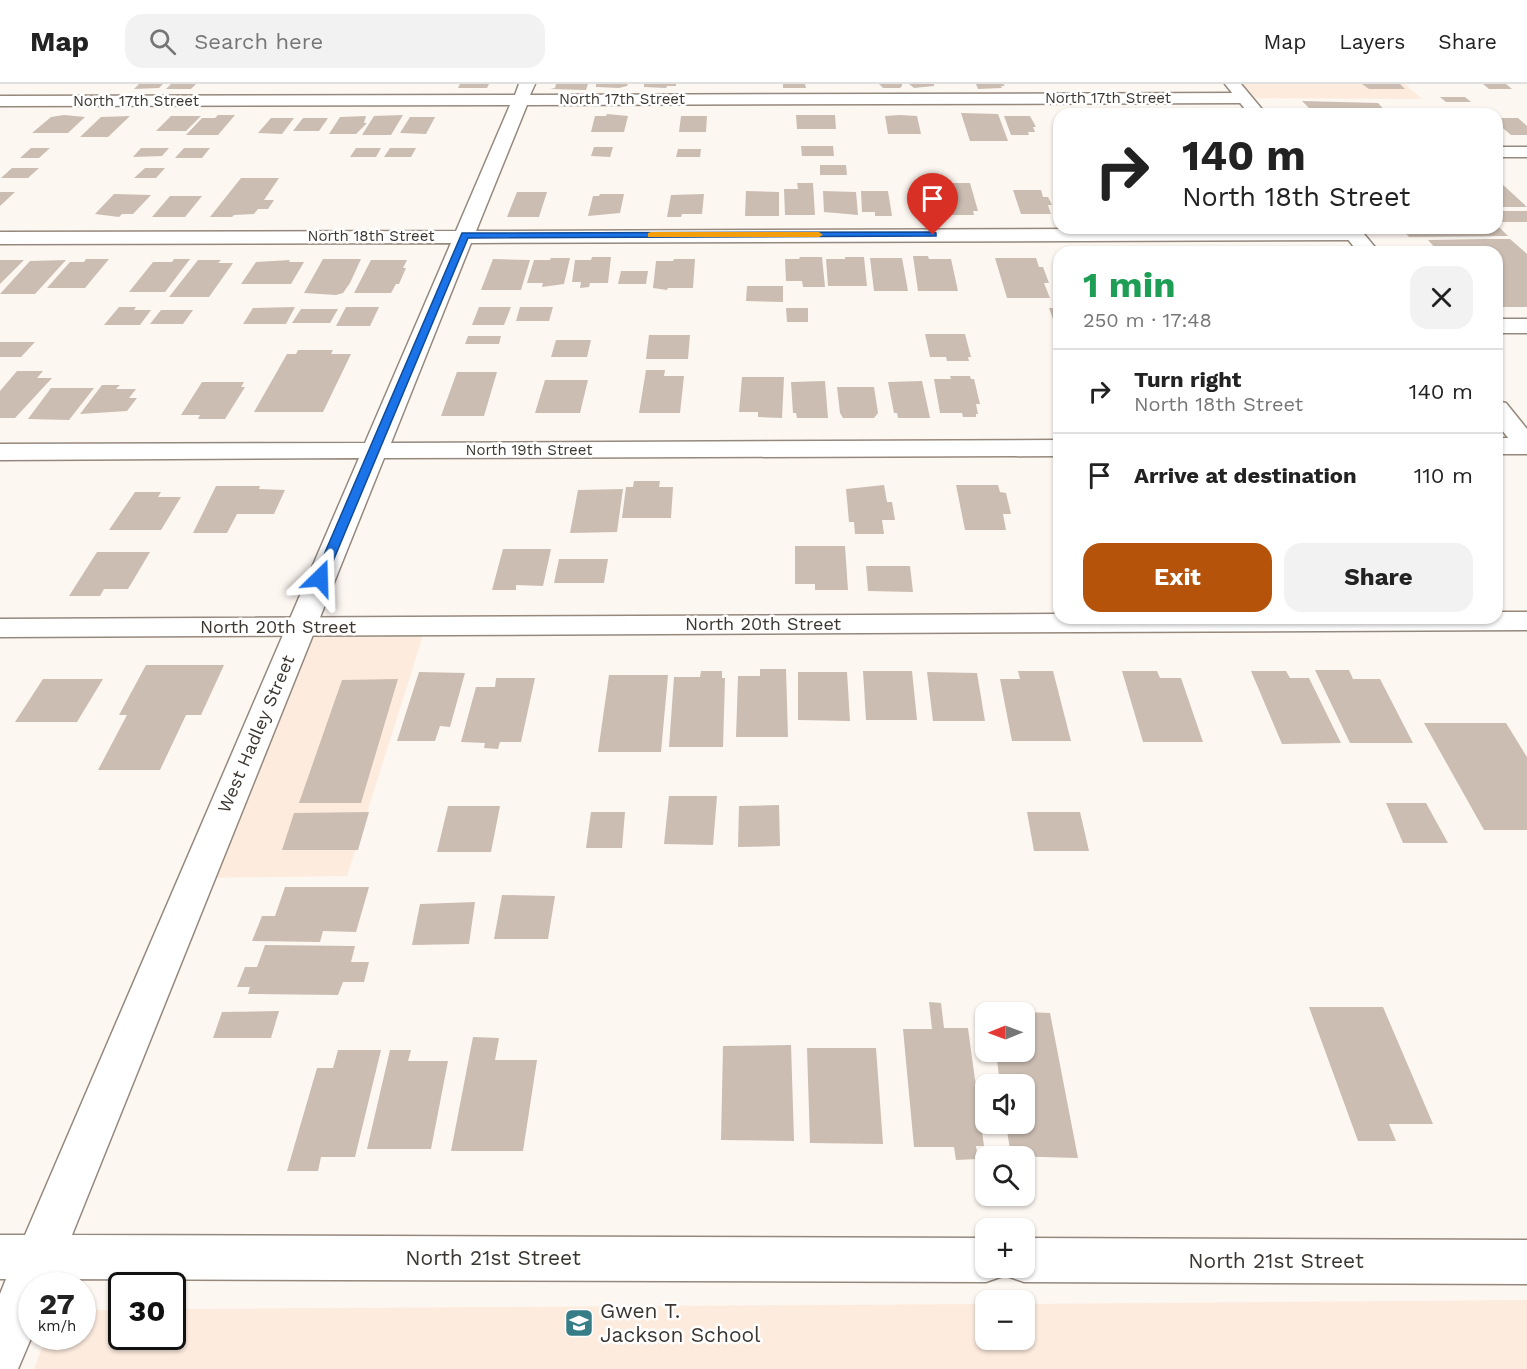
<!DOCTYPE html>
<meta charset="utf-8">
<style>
:root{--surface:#fff;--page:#f2f2f2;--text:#222;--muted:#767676;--line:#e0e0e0;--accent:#b45309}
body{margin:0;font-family:"Work Sans",sans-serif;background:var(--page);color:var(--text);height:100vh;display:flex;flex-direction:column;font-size:22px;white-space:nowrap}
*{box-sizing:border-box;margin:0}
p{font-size:20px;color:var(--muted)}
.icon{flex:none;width:33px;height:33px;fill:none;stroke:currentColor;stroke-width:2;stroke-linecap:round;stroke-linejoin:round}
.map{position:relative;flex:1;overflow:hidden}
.drawer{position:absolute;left:1053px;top:162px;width:450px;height:378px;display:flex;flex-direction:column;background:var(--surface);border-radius:18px;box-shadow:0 2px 4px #0004}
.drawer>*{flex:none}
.guide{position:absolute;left:1053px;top:24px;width:450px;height:126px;border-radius:18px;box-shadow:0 2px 4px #0004;background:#fff;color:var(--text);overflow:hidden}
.needle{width:39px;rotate:269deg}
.fabs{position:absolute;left:975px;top:918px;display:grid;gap:12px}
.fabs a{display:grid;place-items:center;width:60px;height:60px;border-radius:12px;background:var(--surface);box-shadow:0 2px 4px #0004;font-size:30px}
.speed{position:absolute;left:18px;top:1188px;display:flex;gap:12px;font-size:30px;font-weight:700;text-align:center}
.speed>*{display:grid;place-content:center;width:78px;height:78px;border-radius:50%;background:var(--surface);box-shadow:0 2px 4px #0004;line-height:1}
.speed small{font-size:15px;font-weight:400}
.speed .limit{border:3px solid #111;border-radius:9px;background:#fff;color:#111}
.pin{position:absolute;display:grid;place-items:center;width:51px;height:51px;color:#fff;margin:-62px -26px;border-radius:50% 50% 50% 0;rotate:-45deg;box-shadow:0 0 6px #0007}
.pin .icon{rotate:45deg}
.me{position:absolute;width:66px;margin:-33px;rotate:22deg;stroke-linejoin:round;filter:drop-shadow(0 0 4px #0008)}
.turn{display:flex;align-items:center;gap:21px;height:126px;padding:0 30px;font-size:27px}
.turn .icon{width:78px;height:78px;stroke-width:2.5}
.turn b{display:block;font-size:42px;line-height:51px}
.round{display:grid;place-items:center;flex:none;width:63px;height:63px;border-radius:18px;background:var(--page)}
.summary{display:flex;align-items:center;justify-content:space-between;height:102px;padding:0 30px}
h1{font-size:36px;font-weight:700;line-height:45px;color:#1e9e55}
.cta{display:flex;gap:12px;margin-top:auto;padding:12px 30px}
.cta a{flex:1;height:69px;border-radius:18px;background:var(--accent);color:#fff;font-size:24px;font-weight:700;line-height:69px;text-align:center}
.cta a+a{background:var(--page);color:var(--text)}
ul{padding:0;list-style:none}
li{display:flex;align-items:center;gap:18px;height:84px;padding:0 30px;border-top:2px solid var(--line)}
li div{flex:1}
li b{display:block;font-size:22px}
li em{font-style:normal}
header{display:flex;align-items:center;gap:36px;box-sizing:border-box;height:84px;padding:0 30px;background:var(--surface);border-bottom:2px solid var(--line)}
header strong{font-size:28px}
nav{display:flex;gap:33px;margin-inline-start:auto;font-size:21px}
.search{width:420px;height:54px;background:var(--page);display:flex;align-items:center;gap:15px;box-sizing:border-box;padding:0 21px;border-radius:18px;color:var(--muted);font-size:22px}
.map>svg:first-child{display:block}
</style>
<header>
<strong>Map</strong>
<div class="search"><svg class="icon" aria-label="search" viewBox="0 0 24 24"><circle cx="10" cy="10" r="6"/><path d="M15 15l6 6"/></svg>Search here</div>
<nav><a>Map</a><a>Layers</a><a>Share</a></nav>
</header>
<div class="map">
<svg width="1527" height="1285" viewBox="0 0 1527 1285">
<rect width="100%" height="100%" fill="#fdf7f2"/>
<g fill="#fdebde">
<path d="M 1233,0 L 1405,0 L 1422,15 L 1244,14 Z"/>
<path d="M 301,542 L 426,542 L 347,792 L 196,794 Z"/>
<path d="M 1527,1216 L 1527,1285 L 34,1285 L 46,1253 L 82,1252 L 83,1226 L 121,1226 L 122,1252 L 172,1252 L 173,1225 L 985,1220 L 986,1256 L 1024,1256 L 1025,1220 Z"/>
</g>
<g fill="#cbbdb2">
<path d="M 139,0 L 163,0 L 159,4 L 134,5 Z"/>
<path d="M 171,0 L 196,0 L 191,5 L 166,5 Z"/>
<path d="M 460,0 L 489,0 L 487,4 L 458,4 Z"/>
<path d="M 556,0 L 588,0 L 586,6 L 550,5 L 555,4 Z"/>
<path d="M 596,0 L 628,0 L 627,2 L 619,4 L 596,3 Z"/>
<path d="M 644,0 L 676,0 L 676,2 L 667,2 L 666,4 L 644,3 Z"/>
<path d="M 783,0 L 805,0 L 806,4 L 783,4 Z"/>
<path d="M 879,0 L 902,0 L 902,2 L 900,4 L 883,4 Z"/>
<path d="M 909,0 L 934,0 L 934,2 L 914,4 Z"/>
<path d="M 976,0 L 1003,0 L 1005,2 L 1001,2 L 1002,4 L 978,5 Z"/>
<path d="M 1362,0 L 1400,0 L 1405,5 L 1369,5 Z"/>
<path d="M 1483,0 L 1506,0 L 1512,5 L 1489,5 Z"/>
<path d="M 1440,13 L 1465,13 L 1471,18 L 1446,18 Z"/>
<path d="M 1302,17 L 1378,19 L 1387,29 L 1315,30 Z"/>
<path d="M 961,29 L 998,30 L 1008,57 L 970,57 Z"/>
<path d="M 607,30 L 628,32 L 624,48 L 591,48 L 595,32 L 606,32 Z"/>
<path d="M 64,31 L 85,33 L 68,49 L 32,49 L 51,33 Z"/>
<path d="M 218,31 L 235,31 L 218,51 L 186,51 L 202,34 L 215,34 Z"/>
<path d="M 403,31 L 391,51 L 362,51 L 374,32 Z"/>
<path d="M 796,31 L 835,31 L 836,45 L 797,45 Z"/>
<path d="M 900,31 L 917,32 L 921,50 L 888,50 L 885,32 Z"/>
<path d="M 130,32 L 108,53 L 80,53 L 101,33 Z"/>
<path d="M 171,32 L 201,32 L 186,47 L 156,47 Z"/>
<path d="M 366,32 L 364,39 L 367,39 L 356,50 L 329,50 L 340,33 Z"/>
<path d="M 681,32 L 707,32 L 706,48 L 679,48 Z"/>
<path d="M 1004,32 L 1030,32 L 1036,43 L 1033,43 L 1035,48 L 1028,48 L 1029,51 L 1011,51 Z"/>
<path d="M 410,33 L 435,33 L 426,50 L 400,49 Z"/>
<path d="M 271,34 L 294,34 L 282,50 L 258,49 Z"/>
<path d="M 303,34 L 328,34 L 319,47 L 293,47 Z"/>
<path d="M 1497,34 L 1518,34 L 1527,42 L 1527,51 L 1511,51 L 1497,39 Z"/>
<path d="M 801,62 L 833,62 L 834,72 L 802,72 Z"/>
<path d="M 594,63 L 613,63 L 610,73 L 591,72 Z"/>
<path d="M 31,64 L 50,64 L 39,74 L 20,74 Z"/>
<path d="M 141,64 L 169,64 L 162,72 L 133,73 Z"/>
<path d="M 184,64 L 210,64 L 202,74 L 175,74 Z"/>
<path d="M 356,64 L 381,64 L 376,73 L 350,73 Z"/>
<path d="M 390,64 L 416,64 L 411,73 L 384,73 Z"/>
<path d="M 678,65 L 701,65 L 700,73 L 676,73 Z"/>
<path d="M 820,81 L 846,81 L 847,91 L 820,91 Z"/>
<path d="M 12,84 L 39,84 L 28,94 L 1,94 Z"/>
<path d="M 145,84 L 165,84 L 156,94 L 134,94 Z"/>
<path d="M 241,94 L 279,94 L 264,116 L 274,116 L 268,125 L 258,125 L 254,130 L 234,131 L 232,133 L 210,133 Z"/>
<path d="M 797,99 L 813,99 L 815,131 L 785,131 L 784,105 L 798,105 Z"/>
<path d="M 935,99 L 970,99 L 978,127 L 973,127 L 974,131 L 943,131 Z"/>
<path d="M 1497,99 L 1501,99 L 1527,123 L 1497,123 Z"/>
<path d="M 1013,106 L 1041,106 L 1043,113 L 1048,113 L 1052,121 L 1048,121 L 1051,130 L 1021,130 Z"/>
<path d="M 746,107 L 779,108 L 779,132 L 745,132 Z"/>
<path d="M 823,107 L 856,108 L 858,131 L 824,128 Z"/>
<path d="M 861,107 L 888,107 L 892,132 L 875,132 L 875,128 L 862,128 Z"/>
<path d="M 0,108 L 15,108 L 0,122 Z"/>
<path d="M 517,108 L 547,108 L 539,133 L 507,133 Z"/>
<path d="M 114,110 L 151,111 L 133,130 L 122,130 L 119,133 L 95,130 Z"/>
<path d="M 600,110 L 624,110 L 620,129 L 588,132 L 593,112 L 599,112 Z"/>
<path d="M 704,110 L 702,130 L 682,130 L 681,133 L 667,133 L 671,111 Z"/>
<path d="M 170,112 L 202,112 L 185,133 L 152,133 Z"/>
<rect x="1497" y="127" width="30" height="11"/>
<path d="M 1401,144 L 1500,144 L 1508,152 L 1409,153 Z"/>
<path d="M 1485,155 L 1510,155 L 1527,170 L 1527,223 L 1497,223 L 1497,168 L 1439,168 L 1428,156 Z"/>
<path d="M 913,172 L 928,172 L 929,175 L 951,175 L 958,207 L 918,207 Z"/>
<path d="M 592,173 L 611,173 L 608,199 L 590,199 L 589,203 L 580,204 L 581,198 L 572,198 L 575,176 L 591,176 Z"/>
<path d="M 800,173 L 822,173 L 825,203 L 803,203 L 802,197 L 786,197 L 785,175 L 799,175 Z"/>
<path d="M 845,173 L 864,173 L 867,202 L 828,202 L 826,175 L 845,175 Z"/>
<path d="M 551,174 L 570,174 L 564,200 L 542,203 L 543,199 L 527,199 L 534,176 L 550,176 Z"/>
<path d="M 870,174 L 902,174 L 908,207 L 874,207 Z"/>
<path d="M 995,174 L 1036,174 L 1039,183 L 1043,183 L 1049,199 L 1044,199 L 1050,214 L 1007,214 Z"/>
<path d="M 86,175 L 109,175 L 85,204 L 47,204 L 70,178 L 84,178 Z"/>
<path d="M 174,175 L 190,175 L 165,208 L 129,208 L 153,178 L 172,178 Z"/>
<path d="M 323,175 L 361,175 L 350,199 L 343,209 L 336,211 L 304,209 Z"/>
<path d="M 493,175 L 530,176 L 521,206 L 481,206 Z"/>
<path d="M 674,175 L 695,175 L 693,204 L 668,204 L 667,206 L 653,204 L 656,177 L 673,177 Z"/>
<path d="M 0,176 L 24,176 L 0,200 Z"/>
<path d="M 66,176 L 35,210 L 0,210 L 30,177 Z"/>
<path d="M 198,176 L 221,176 L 218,179 L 233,179 L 209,213 L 169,213 Z"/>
<path d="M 290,176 L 289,178 L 304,178 L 291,200 L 241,200 L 256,178 Z"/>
<path d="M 371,176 L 407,176 L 403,184 L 406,184 L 399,200 L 396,200 L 391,209 L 354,209 Z"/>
<path d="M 621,187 L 648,187 L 646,200 L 618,200 Z"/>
<path d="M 747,202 L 783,202 L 783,218 L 746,217 Z"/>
<path d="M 119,223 L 136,223 L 134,226 L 151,226 L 140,241 L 104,241 Z"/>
<path d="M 295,223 L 286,240 L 243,240 L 253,224 Z"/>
<path d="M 346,223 L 379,223 L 370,242 L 336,242 Z"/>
<path d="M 479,223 L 511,223 L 504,241 L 472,241 Z"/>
<path d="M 520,223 L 553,223 L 549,237 L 516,237 Z"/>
<path d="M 786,224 L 808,224 L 808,238 L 787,238 Z"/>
<path d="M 1049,224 L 1059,224 L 1059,238 L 1054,238 Z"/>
<path d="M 301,225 L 338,225 L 330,239 L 292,239 Z"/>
<path d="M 161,226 L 193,226 L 183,240 L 150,240 Z"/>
<path d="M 925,250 L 965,250 L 971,273 L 968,273 L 969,277 L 947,277 L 946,273 L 930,273 Z"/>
<path d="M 649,251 L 690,251 L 688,275 L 646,275 Z"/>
<path d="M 468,252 L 501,252 L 499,260 L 465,260 Z"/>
<path d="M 556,256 L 591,256 L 587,273 L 551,273 Z"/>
<path d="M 0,258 L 35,258 L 21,273 L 0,273 Z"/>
<path d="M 298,266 L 333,266 L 331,270 L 351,270 L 323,328 L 254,328 L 287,270 L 296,270 Z"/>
<path d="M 646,286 L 665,286 L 664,292 L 684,292 L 680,329 L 639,329 Z"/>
<path d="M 17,287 L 43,287 L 37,294 L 52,294 L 15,334 L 0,334 L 0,307 Z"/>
<path d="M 457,288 L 497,288 L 484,332 L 441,332 Z"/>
<path d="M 950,292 L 970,292 L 971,295 L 974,295 L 980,320 L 976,320 L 978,330 L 976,330 L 976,333 L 963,333 L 962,329 L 940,329 L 934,295 L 951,295 Z"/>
<path d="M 742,293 L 784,293 L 782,334 L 758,333 L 758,328 L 739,328 Z"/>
<path d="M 545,296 L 588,296 L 580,329 L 535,329 Z"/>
<path d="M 825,297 L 828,334 L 797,334 L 796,329 L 793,329 L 791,298 Z"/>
<path d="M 922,297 L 930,334 L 898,334 L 897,329 L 894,329 L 888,298 Z"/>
<path d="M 202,298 L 244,298 L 241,303 L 245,303 L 225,335 L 198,335 L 200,331 L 181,331 Z"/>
<path d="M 102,301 L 120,301 L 116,305 L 136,305 L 129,314 L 137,314 L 127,327 L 80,330 Z"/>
<path d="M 837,303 L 874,303 L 878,329 L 874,334 L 843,334 L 840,329 Z"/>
<path d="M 51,304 L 94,304 L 69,336 L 28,335 Z"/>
<path d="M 634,397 L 660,397 L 659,403 L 673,403 L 671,434 L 622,434 L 626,403 L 633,403 Z"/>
<path d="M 884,401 L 887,418 L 892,418 L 895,436 L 882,436 L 884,450 L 855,450 L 854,438 L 849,438 L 846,405 Z"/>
<path d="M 956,401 L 998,401 L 1000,408 L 1006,409 L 1011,430 L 1003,430 L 1006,446 L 965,446 Z"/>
<path d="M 216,402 L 260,402 L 259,405 L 285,406 L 274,430 L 237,430 L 227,449 L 193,449 Z"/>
<path d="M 623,405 L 617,448 L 570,449 L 578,406 Z"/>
<path d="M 135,408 L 161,408 L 158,413 L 181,413 L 161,446 L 109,446 Z"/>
<path d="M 795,462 L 845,462 L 848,506 L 815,506 L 815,500 L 795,500 Z"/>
<path d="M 503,465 L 551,465 L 543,502 L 516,501 L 516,506 L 492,506 Z"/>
<path d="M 97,468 L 150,468 L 128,505 L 104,505 L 100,512 L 69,512 Z"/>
<path d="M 559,475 L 608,475 L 604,499 L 554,499 Z"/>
<path d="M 866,482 L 910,482 L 913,508 L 868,507 Z"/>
<path d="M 146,581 L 224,581 L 201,631 L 186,631 L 160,686 L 98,686 L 127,631 L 119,631 Z"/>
<path d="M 760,585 L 786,585 L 788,653 L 736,653 L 738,592 L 760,592 Z"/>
<path d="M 1315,586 L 1349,586 L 1353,595 L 1380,595 L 1413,659 L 1350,659 Z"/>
<path d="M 701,587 L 722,587 L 722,594 L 725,594 L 723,663 L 669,663 L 674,593 L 700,593 Z"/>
<path d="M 863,587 L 912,587 L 917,636 L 866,636 Z"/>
<path d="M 1018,587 L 1053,587 L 1071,657 L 1012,657 L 1000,595 L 1020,595 Z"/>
<path d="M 1122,587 L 1157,587 L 1160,594 L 1181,594 L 1203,658 L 1143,658 Z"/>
<path d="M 1251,587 L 1286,587 L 1290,594 L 1309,594 L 1341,659 L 1282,660 Z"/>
<path d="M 419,588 L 465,589 L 450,643 L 440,642 L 435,657 L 397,657 Z"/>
<path d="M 798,588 L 847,588 L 850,637 L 798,636 Z"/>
<path d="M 927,588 L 977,589 L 985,637 L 933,637 Z"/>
<path d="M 609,591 L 668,591 L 661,668 L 598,668 Z"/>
<path d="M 496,594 L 535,594 L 521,658 L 500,658 L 498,665 L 484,664 L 485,659 L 461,658 L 476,603 L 495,603 Z"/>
<path d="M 43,595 L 103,595 L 77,638 L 15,638 Z"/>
<path d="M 398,595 L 361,719 L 299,719 L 342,596 Z"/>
<path d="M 1424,639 L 1506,639 L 1527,673 L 1527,746 L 1484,746 Z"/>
<path d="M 669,712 L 717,712 L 713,761 L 664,760 Z"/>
<path d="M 1386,719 L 1426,719 L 1448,759 L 1403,759 Z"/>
<path d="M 779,721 L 780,762 L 738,763 L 739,722 Z"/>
<path d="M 448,722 L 500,722 L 491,768 L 437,768 Z"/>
<path d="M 369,728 L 358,766 L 282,766 L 294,729 Z"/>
<path d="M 591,728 L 625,728 L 622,764 L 586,764 Z"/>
<path d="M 1027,728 L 1080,728 L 1089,767 L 1034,767 Z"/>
<path d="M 285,803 L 369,803 L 356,848 L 323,847 L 320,858 L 252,857 L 262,832 L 275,832 Z"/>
<path d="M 502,811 L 555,812 L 548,855 L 494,855 Z"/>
<path d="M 475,818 L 469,860 L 412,861 L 420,820 Z"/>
<path d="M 265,861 L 355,862 L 351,878 L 369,878 L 364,898 L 343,898 L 338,911 L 248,910 L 250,903 L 237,903 L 245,883 L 257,883 Z"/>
<path d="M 929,918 L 941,919 L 944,944 L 968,944 L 984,1062 L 976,1062 L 978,1075 L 956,1076 L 954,1063 L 914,1063 L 903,945 L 932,945 Z"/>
<path d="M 1309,923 L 1383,923 L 1433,1040 L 1389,1040 L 1396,1057 L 1358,1057 Z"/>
<path d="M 279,927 L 271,954 L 213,954 L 222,928 Z"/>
<path d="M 1024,928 L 1050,929 L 1078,1074 L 1011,1072 L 1006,1040 L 1024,1040 L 1024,1000 L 1000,1000 L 996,968 L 1024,968 Z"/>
<path d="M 473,953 L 499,954 L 495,976 L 537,976 L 523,1067 L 451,1067 Z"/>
<path d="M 791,961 L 794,1057 L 721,1056 L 723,962 Z"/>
<path d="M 807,964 L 876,964 L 883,1060 L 810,1059 Z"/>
<path d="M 338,966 L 381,966 L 355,1073 L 321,1073 L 318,1087 L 287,1087 L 317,984 L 333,984 Z"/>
<path d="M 390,966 L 411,966 L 408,977 L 448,977 L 431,1065 L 367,1065 Z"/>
</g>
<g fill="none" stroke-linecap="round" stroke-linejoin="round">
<g stroke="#95887d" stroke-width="3">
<g id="street">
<path d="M 519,0 L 535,0 L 530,11 L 1244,9 L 1252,14 L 1244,19 L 527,21 L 476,147 L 1354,144 L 1361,146 L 1364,150 L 1361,154 L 1354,156 L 471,159 L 391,359 L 1059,356 L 1059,372 L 384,374 L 72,1151 L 986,1154 L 986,1184 L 1024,1184 L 1024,1154 L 1527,1156 L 1527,1200 L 1024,1198 L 1007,1192 L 1005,1187 L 1003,1192 L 986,1198 L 54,1195 L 52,1202 L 32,1202 L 32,1252 L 18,1285 L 0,1285 L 0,1210 L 6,1195 L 0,1195 L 0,1151 L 25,1151 L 359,374 L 0,376 L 0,360 L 365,359 L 451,159 L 0,160 L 0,148 L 456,147 L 510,21 L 0,22 L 0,12 L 515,11 Z"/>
<rect x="1497" y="63" width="30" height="10"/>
<rect x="1497" y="235" width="30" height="14"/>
<rect x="1497" y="354" width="30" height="16"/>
</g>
</g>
<g stroke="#95887d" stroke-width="3">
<g id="secondary">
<path d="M 1225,0 L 1241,0 L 1266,30 L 1249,30 Z"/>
<path d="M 1339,144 L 1359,144 L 1379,168 L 1358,168 Z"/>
<path d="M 1497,317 L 1506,319 L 1527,345 L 1527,369 L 1518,366 L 1497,340 Z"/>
<path d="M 1497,528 L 1527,528 L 1527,546 L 0,553 L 0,535 L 1059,530 L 1059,534 L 1497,534 Z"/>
</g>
</g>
<use href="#street" fill="#fff" fill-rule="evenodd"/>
<use href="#secondary" fill="#fff" fill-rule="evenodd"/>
</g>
<path fill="#1a73e8" stroke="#114b97" stroke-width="1.5" d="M 933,148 L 936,149 L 936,152 L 468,154 L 326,494 L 320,498 L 314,494 L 462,149 Z"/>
<path fill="#f59e0b" d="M 651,148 L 819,148 L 823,151 L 819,153 L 648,153 L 648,149 Z"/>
<defs>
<g id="school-square" transform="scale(1.5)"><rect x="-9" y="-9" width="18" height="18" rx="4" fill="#367d87" stroke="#fff"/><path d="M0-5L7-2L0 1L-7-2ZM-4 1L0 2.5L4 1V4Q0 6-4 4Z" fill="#fff"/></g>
</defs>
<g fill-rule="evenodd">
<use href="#school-square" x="579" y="1239"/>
</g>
<g text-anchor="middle" stroke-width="5" stroke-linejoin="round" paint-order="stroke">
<g font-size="15" fill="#3c3631" stroke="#fff">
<text x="1108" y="19">North 17th Street</text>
<text x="622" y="20">North 17th Street</text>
<text x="136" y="22">North 17th Street</text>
<text x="371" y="157">North 18th Street</text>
<text x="529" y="371">North 19th Street</text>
</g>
<g font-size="18" fill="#3c3631" stroke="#fff">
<text x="763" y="546">North 20th Street</text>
<text x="278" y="549">North 20th Street</text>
<text transform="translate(256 650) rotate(-67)" y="6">West Hadley Street</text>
</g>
<g font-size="21" fill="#3c3631" stroke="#fff">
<text x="493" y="1181">North 21st Street</text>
<text x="1276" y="1184">North 21st Street</text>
</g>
<g font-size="21" fill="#3c3631" stroke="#fff" text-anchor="start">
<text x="600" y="1234">Gwen T.<tspan x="600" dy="24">Jackson School</tspan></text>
</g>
</g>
</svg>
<div class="fabs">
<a><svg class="needle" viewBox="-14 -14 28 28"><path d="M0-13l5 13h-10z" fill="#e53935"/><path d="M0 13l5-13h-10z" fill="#767676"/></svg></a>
<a><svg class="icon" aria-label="sound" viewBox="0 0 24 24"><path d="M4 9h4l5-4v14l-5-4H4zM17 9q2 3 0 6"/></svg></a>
<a><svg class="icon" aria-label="search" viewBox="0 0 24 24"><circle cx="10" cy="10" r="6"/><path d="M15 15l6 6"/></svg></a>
<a>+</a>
<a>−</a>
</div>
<div class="speed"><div>27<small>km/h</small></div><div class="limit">30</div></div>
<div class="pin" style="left:933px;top:151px;background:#d93025"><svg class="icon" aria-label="arrive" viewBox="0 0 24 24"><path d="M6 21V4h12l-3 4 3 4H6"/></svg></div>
<svg class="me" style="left:320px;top:494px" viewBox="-20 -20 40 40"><path d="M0-17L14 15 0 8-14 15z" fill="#1a73e8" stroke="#fff" stroke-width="4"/></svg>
<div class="guide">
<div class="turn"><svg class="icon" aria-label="right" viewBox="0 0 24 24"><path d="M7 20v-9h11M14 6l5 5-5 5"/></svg><div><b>140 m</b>North 18th Street</div></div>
</div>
<section class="drawer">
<div class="summary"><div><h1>1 min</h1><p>250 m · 17:48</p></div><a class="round"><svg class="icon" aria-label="close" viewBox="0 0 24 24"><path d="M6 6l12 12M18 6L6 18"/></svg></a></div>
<ul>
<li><svg class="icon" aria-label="right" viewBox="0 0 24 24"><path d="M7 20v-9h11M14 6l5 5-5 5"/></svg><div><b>Turn right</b><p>North 18th Street</p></div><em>140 m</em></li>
<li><svg class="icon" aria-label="arrive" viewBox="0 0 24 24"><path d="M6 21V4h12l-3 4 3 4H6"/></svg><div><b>Arrive at destination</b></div><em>110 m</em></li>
</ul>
<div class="cta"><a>Exit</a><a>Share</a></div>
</section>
</div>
